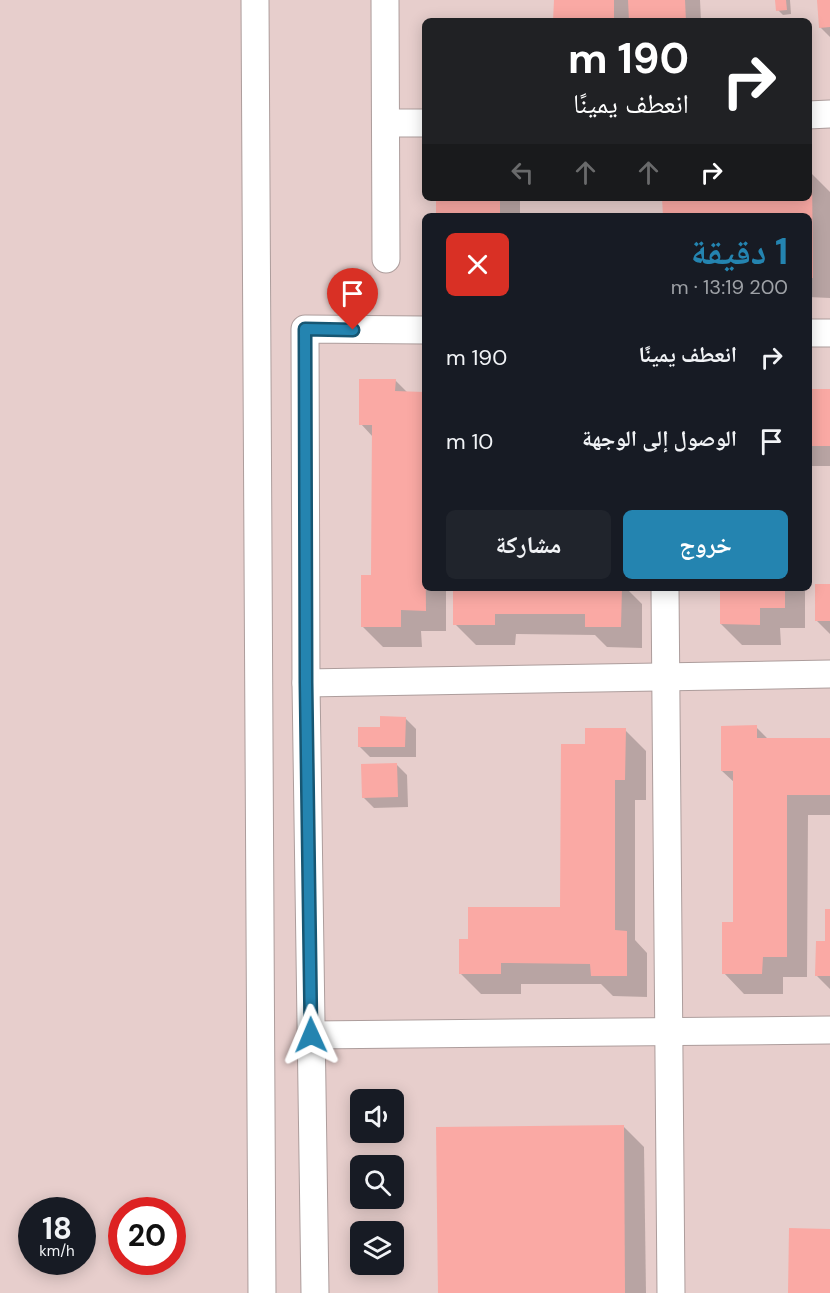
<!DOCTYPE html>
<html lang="ar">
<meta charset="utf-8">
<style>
:root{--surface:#171b24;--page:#20242c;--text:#f1f3f6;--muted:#9ea1a6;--accent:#2484b0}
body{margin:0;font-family:"DM Sans","Noto Naskh Arabic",sans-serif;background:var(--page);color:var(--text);direction:rtl;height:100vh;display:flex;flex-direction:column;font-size:22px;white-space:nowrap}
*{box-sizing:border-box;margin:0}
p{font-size:20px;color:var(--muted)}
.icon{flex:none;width:33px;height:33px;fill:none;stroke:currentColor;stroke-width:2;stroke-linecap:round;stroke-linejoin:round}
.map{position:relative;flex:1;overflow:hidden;direction:ltr}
.details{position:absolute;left:422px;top:213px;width:390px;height:378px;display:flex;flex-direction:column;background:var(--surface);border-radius:9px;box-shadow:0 3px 15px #0003;direction:rtl}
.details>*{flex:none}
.top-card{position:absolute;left:422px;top:18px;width:390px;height:183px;border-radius:9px;box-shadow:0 3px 15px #0003;direction:rtl;background:#202124;color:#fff;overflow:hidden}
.controls{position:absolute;left:350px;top:1089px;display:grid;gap:12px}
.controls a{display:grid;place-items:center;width:54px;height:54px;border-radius:9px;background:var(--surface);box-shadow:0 3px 15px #0003;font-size:30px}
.speed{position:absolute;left:18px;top:1197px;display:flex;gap:12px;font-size:30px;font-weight:700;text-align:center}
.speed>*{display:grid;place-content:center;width:78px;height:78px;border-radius:50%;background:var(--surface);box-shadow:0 3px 15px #0003;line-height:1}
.speed small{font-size:15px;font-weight:400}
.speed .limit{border:9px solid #d22;background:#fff;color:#111}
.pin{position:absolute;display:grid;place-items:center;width:51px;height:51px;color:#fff;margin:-62px -26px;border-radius:50% 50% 50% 0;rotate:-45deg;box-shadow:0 0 6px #0007}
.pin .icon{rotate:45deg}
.me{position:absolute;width:66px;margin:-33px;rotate:359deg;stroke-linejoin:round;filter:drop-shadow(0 0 4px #0008)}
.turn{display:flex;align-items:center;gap:21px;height:126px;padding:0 24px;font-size:27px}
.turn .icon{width:78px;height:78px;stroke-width:2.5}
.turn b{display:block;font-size:42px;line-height:51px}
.lanes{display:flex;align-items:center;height:57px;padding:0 24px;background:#0003;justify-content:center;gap:30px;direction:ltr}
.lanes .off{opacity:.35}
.round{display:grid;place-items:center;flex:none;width:63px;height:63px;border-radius:9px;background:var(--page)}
.summary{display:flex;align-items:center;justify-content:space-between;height:102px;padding:0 24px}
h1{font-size:36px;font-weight:700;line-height:45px;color:var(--accent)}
.cta{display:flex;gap:12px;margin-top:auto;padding:12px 24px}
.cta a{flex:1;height:69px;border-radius:9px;background:var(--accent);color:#fff;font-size:24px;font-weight:700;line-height:69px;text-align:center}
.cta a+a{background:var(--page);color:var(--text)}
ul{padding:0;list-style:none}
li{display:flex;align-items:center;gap:18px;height:84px;padding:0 24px}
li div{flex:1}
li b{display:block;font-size:22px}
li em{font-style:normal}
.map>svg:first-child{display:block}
</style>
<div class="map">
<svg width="830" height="1293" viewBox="0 0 830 1293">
<rect width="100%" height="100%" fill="#ecdbd9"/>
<path fill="#e7cecc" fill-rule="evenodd" d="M 0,0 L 830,0 L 830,1293 L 0,1293 ZM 424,21 L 808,21 L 808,198 L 424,198 ZM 424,216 L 808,216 L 808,588 L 424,588 ZM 360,1100 L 393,1100 L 393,1132 L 360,1132 ZM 360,1166 L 393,1166 L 393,1198 L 360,1198 ZM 32,1210 L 82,1210 L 82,1262 L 32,1262 ZM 122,1210 L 172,1210 L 172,1262 L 122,1262 ZM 360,1232 L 393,1232 L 393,1264 L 360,1264 Z"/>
<g fill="#0003">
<path d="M 555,0 L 700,0 L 701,21 L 555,21 Z"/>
<path d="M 777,0 L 790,0 L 791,14 L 783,15 L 778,10 Z"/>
<path d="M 818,0 L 830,0 L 830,37 L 820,27 Z"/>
<path d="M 812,174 L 830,192 L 830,298 L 808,297 L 808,216 L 664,216 L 664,198 L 808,198 Z"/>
<rect x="438" y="198" width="82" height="18"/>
<path d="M 395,380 L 408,393 L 424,393 L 424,588 L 446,588 L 446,631 L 421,631 L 422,647 L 383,647 L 362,626 L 373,577 L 373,437 L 361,424 Z"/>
<rect x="808" y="391" width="22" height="75"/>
<path d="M 830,585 L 830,634 L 817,621 Z"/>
<path d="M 464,588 L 629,588 L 629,591 L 642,604 L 642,648 L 607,647 L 595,635 L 516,634 L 515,645 L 476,645 L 455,624 Z"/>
<path d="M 721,588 L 805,588 L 805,628 L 780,628 L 781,645 L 742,645 L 721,624 Z"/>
<path d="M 405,718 L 416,729 L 416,757 L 370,757 L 359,746 L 381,729 Z"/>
<path d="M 756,727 L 769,740 L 830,740 L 830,815 L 808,815 L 807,977 L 783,977 L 783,994 L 744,994 L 724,973 L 734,923 L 735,783 L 722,771 Z"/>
<path d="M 625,730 L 646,751 L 646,800 L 635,800 L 635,940 L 647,953 L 647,997 L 613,996 L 601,984 L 521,984 L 521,994 L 481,994 L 460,973 L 469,940 L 562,909 L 586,746 Z"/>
<path d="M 396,764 L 407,775 L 408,807 L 374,808 L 363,797 Z"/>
<path d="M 830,910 L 830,989 L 817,976 L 826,943 Z"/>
<path d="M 623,1126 L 644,1147 L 646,1293 L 440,1293 Z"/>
</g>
<g fill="#faa9a4">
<path d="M 554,0 L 614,0 L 614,21 L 553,21 Z"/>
<path d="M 628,0 L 685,0 L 686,21 L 629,21 Z"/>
<path d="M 775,0 L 786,0 L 787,10 L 776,11 Z"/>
<path d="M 817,0 L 830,0 L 830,27 L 819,28 Z"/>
<path d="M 808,172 L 812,172 L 813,278 L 808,278 L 808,216 L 663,216 L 662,198 L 808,198 Z"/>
<rect x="436" y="198" width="64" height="18"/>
<path d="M 359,379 L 396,379 L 395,391 L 424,392 L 426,611 L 401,610 L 401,627 L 361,627 L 361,575 L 371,575 L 372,425 L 359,425 Z"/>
<rect x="808" y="389" width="22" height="57"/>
<rect x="815" y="584" width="15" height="37"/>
<path d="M 462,588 L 622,588 L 621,627 L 585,627 L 585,614 L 495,614 L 495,625 L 453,625 L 453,590 L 462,590 Z"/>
<path d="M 720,588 L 785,588 L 785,608 L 760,608 L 760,625 L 720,624 Z"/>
<path d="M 380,716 L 406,717 L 405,747 L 358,747 L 358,727 L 380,727 Z"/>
<path d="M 757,725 L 757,738 L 830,738 L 830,795 L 787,795 L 787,957 L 763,957 L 762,974 L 722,974 L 722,922 L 733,922 L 733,771 L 721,771 L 721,726 Z"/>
<path d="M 585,728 L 626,728 L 625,780 L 615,780 L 615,930 L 627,931 L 627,976 L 591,976 L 590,964 L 501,963 L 501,974 L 459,974 L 459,939 L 468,939 L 468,907 L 560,907 L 561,744 L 585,744 Z"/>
<path d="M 397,763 L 398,797 L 362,798 L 361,764 Z"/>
<path d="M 825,909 L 830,909 L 830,976 L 815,976 L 816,941 L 825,941 Z"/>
<path d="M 624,1125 L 625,1293 L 438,1293 L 436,1127 Z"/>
<path d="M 789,1228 L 830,1229 L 830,1293 L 788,1293 Z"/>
</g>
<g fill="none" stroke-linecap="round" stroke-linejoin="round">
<g stroke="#ad9d9c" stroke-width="29">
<g id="minor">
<path d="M 255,0 L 262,1293"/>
<path d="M 385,0 L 386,259"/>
<path d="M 808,115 L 830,114"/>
<path d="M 386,123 L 424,123"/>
<path d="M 808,333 L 830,333"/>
<path d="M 665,588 L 671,1293"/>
<path d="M 306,683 L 830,674"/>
<path d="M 311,1035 L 830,1030"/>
<path d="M 315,1293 L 306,683 L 305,329 L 424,330"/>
</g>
</g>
<use href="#minor" stroke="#fff" stroke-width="27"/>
</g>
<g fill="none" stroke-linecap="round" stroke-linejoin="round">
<g stroke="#175672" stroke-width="15">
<path id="route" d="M 311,1035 L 306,683 L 305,329 L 353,330"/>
</g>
<use href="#route" stroke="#2484b0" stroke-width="10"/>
</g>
</svg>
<div class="controls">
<a><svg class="icon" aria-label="sound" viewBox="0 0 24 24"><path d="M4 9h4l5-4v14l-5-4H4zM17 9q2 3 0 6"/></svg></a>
<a><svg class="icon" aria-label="search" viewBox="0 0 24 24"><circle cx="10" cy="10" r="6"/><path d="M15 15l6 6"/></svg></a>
<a><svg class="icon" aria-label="layers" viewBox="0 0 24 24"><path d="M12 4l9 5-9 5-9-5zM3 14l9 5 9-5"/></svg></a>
</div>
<div class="speed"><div>18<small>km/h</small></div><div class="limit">20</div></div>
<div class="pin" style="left:353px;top:330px;background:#d93025"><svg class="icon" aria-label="arrive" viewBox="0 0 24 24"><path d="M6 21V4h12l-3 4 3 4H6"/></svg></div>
<svg class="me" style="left:311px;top:1035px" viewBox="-20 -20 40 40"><path d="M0-17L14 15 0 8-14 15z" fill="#2484b0" stroke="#fff" stroke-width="4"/></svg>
<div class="top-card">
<div class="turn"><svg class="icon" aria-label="right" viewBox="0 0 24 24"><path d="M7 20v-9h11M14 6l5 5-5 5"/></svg><div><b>190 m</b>انعطف يمينًا</div></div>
<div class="lanes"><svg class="icon off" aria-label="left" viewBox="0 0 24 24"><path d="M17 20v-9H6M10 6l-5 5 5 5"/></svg><svg class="icon off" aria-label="ahead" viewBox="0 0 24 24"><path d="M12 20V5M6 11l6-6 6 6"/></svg><svg class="icon off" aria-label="ahead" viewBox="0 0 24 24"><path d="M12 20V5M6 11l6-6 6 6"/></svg><svg class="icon" aria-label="right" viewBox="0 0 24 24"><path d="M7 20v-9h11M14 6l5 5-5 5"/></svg></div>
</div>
<section class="details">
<div class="summary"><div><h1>1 دقيقة</h1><p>200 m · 13:19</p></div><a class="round" style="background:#d93025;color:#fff"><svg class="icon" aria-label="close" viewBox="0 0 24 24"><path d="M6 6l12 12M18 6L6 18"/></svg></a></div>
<ul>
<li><svg class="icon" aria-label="right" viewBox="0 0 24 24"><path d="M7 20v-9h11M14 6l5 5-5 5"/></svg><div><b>انعطف يمينًا</b></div><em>190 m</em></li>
<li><svg class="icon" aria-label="arrive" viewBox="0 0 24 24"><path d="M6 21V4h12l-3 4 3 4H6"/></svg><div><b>الوصول إلى الوجهة</b></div><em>10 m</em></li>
</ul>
<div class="cta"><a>خروج</a><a>مشاركة</a></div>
</section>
</div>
